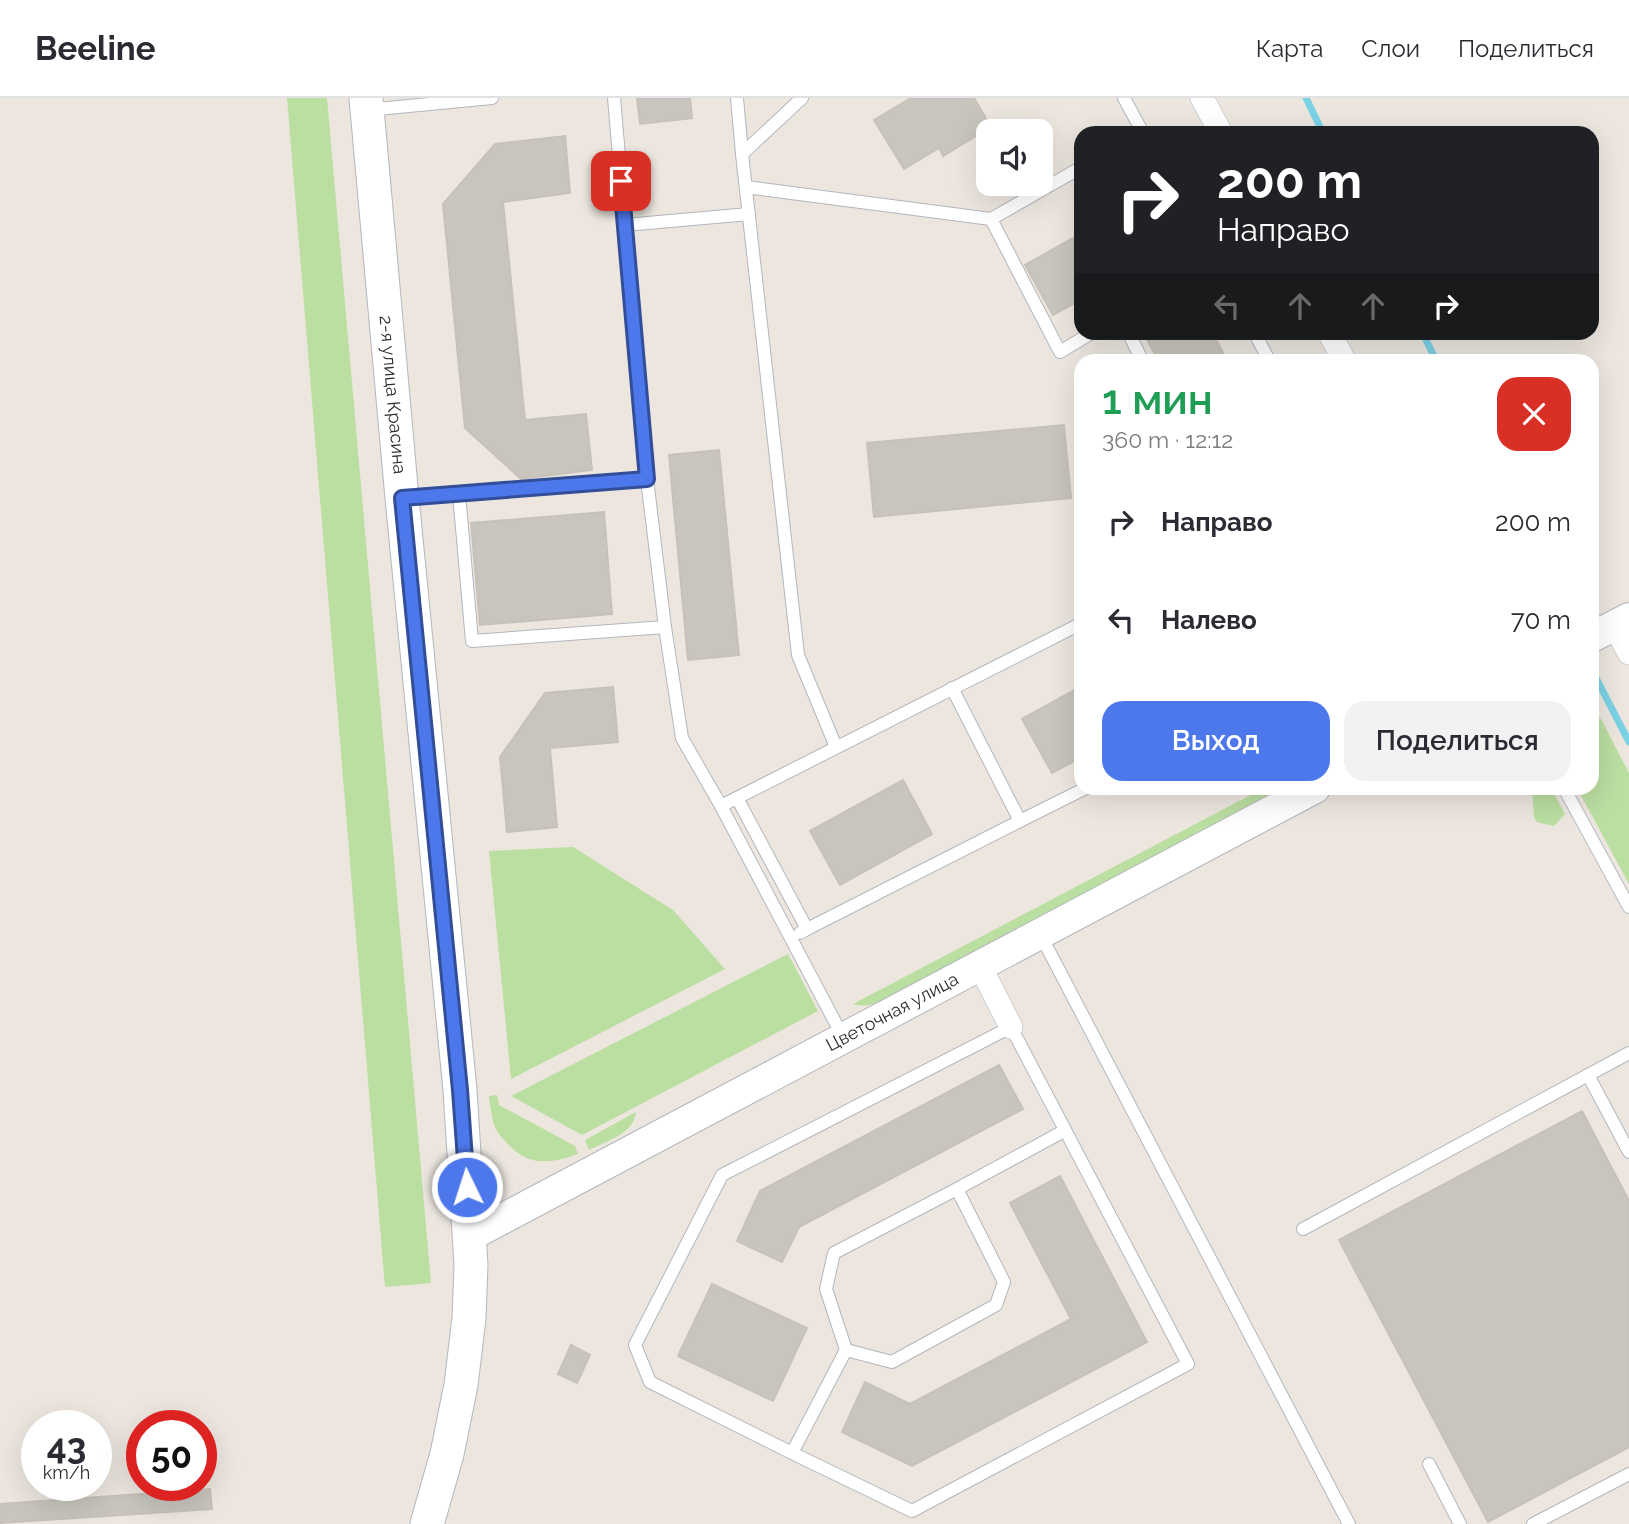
<!DOCTYPE html>
<html lang="ru">
<meta charset="utf-8">
<style>
:root{--surface:#fff;--page:#f2f2f3;--text:#2b2b33;--muted:#7c7c81;--line:#e1e1e2;--accent:#4d78eb}
body{margin:0;font-family:Raleway,sans-serif;background:var(--page);color:var(--text);height:100vh;display:flex;flex-direction:column;font-size:26px;white-space:nowrap}
*{box-sizing:border-box;margin:0}
p{font-size:23px;color:var(--muted)}
.icon{flex:none;width:38px;height:38px;fill:none;stroke:currentColor;stroke-width:2;stroke-linecap:round;stroke-linejoin:round}
.map{position:relative;flex:1;overflow:hidden}
.side{position:absolute;left:1074px;top:256px;width:525px;height:441px;display:flex;flex-direction:column;background:var(--surface);border-radius:21px;box-shadow:0 7px 28px #0002}
.side>*{flex:none}
.top-card{position:absolute;left:1074px;top:28px;width:525px;height:214px;border-radius:21px;box-shadow:0 7px 28px #0002;background:#202124;color:#fff;overflow:hidden}
.controls{position:absolute;left:976px;top:21px;display:grid;gap:14px}
.controls a{display:grid;place-items:center;width:77px;height:77px;border-radius:14px;background:var(--surface);box-shadow:0 7px 28px #0002;font-size:35px}
.speed{position:absolute;left:21px;top:1312px;display:flex;gap:14px;font-size:35px;font-weight:700;text-align:center}
.speed>*{display:grid;place-content:center;width:91px;height:91px;border-radius:50%;background:var(--surface);box-shadow:0 7px 28px #0002;line-height:1}
.speed small{font-size:18px;font-weight:400}
.speed .limit{border:10px solid #d22;background:#fff;color:#111}
.pin{position:absolute;display:grid;place-items:center;width:60px;height:60px;color:#fff;margin:-30px;border-radius:14px;box-shadow:0 4px 10px #0006}
.me{position:absolute;width:77px;margin:-38px;rotate:356deg;stroke-linejoin:round;filter:drop-shadow(0 0 5px #0008)}
.turn{display:flex;align-items:center;gap:24px;height:147px;padding:0 28px;font-size:32px}
.turn .icon{width:91px;height:91px;stroke-width:2.5}
.turn b{display:block;font-size:49px;line-height:60px}
.lanes{display:flex;align-items:center;height:66px;padding:0 28px;background:#0003;justify-content:center;gap:35px;direction:ltr}
.lanes .off{opacity:.35}
.round{display:grid;place-items:center;flex:none;width:74px;height:74px;border-radius:21px;background:var(--page)}
.overview{display:flex;align-items:center;justify-content:space-between;height:119px;padding:0 28px}
h1{font-size:42px;font-weight:600;line-height:52px;color:#1e9e55}
.cta{display:flex;gap:14px;margin-top:auto;padding:14px 28px}
.cta a{flex:1;height:80px;border-radius:21px;background:var(--accent);color:#fff;font-size:28px;font-weight:600;line-height:80px;text-align:center}
.cta a+a{background:var(--page);color:var(--text)}
ul{padding:0;list-style:none}
li{display:flex;align-items:center;gap:21px;height:98px;padding:0 28px}
li div{flex:1}
li b{display:block;font-size:26px}
li em{font-style:normal}
header{display:flex;align-items:center;gap:42px;box-sizing:border-box;height:98px;padding:0 35px;background:var(--surface);border-bottom:2px solid var(--line)}
header strong{font-size:33px}
nav{display:flex;gap:38px;margin-inline-start:auto;font-size:24px}
.map>svg:first-child{display:block}
</style>
<header>
<strong>Beeline</strong>
<nav><a>Карта</a><a>Слои</a><a>Поделиться</a></nav>
</header>
<div class="map">
<svg width="1629" height="1426" viewBox="0 0 1629 1426">
<rect width="100%" height="100%" fill="#ece6df"/>
<g fill="#bbdea1">
<path d="M 287,0 L 327,0 L 431,1185 L 385,1189 Z"/>
<path d="M 1593,612 L 1601,621 L 1629,675 L 1629,786 L 1577,690 L 1592,690 Z"/>
<path d="M 1264,690 L 1283,690 L 883,903 C 872,907 864,909 853,906 Z"/>
<path d="M 1532,690 L 1551,690 L 1565,716 L 1554,728 L 1537,724 L 1534,719 Z"/>
<path d="M 573,749 L 673,812 L 725,871 L 511,981 L 489,753 Z"/>
<path d="M 788,856 L 818,913 L 582,1037 L 511,998 Z"/>
<path d="M 497,997 L 499,1007 L 575,1048 L 578,1056 C 550,1066 528,1069 506,1044 C 501,1039 496,1033 494,1026 C 491,1017 490,1007 489,998 Z"/>
<path d="M 636,1014 C 634,1036 606,1043 589,1052 L 585,1042 Z"/>
</g>
<g fill="none" stroke-linecap="round" stroke-linejoin="round">
<g stroke="#7bd2e5" stroke-width="7">
<path d="M 1306,0 L 1323,35"/>
<path d="M 1422,234 L 1436,262"/>
<path d="M 1595,578 L 1629,644"/>
</g>
</g>
<g fill="#c8c4be" stroke="#c8c1b9" stroke-width="2">
<path d="M 637,0 L 690,0 L 692,20 L 640,26 Z"/>
<path d="M 911,0 L 974,0 L 991,29 L 943,58 L 939,50 L 904,71 L 874,22 Z"/>
<path d="M 565,38 L 570,95 L 503,104 L 525,322 L 586,316 L 592,372 L 521,381 L 465,330 L 443,106 L 495,46 Z"/>
<path d="M 1082,135 L 1082,201 L 1053,217 L 1025,167 Z"/>
<path d="M 1143,234 L 1212,234 L 1227,262 L 1158,262 Z"/>
<path d="M 1064,327 L 1071,400 L 874,419 L 867,345 Z"/>
<path d="M 719,352 L 739,557 L 688,562 L 669,357 Z"/>
<path d="M 604,414 L 612,516 L 480,527 L 471,425 Z"/>
<path d="M 1082,588 L 1082,659 L 1052,675 L 1022,621 Z"/>
<path d="M 613,589 L 618,644 L 550,650 L 557,729 L 507,734 L 500,659 L 545,595 Z"/>
<path d="M 903,682 L 932,736 L 840,787 L 810,733 Z"/>
<path d="M 999,967 L 1023,1011 L 799,1129 L 782,1164 L 737,1143 L 760,1093 Z"/>
<path d="M 1582,1013 L 1629,1103 L 1629,1349 L 1488,1424 L 1339,1142 Z"/>
<path d="M 1060,1078 L 1147,1244 L 912,1368 L 842,1334 L 865,1284 L 910,1306 L 1071,1221 L 1010,1105 Z"/>
<path d="M 712,1186 L 807,1230 L 773,1303 L 678,1258 Z"/>
<path d="M 571,1247 L 590,1257 L 577,1285 L 558,1276 Z"/>
<path d="M 210,1391 L 212,1411 L 0,1425 L 0,1406 Z"/>
</g>
<g fill="none" stroke-linecap="round" stroke-linejoin="round">
<g stroke="#b3b6be" stroke-width="14">
<g id="service">
<path d="M 614,0 L 625,127 L 749,116"/>
<path d="M 737,0 L 742,56 L 798,557 L 836,649"/>
<path d="M 1124,0 L 1143,35"/>
<path d="M 367,12 L 492,0"/>
<path d="M 742,56 L 802,0"/>
<path d="M 1082,69 L 991,121 L 1060,254 L 1093,234"/>
<path d="M 746,89 L 991,121"/>
<path d="M 625,127 L 647,381 L 665,529 L 682,640 L 721,708 L 843,939"/>
<path d="M 1128,234 L 1142,262"/>
<path d="M 1254,234 L 1269,262"/>
<path d="M 459,396 L 472,543 L 665,529"/>
<path d="M 403,400 L 647,381"/>
<path d="M 1564,690 L 1629,809"/>
<path d="M 737,700 L 807,831 L 800,835"/>
<path d="M 721,708 L 1082,525"/>
<path d="M 1020,723 L 1086,690"/>
<path d="M 807,831 L 1020,723 L 952,590"/>
<path d="M 1040,836 L 1349,1426"/>
<path d="M 1011,929 L 1188,1266 L 912,1413 L 792,1355 L 650,1284 L 635,1247 L 722,1077 Z"/>
<path d="M 1588,977 L 1629,1054"/>
<path d="M 1303,1131 L 1629,955"/>
<path d="M 846,1252 L 826,1191 L 834,1155 L 957,1091"/>
<path d="M 792,1355 L 846,1252 L 892,1264 L 996,1207 L 1004,1184 L 957,1091 L 1064,1033"/>
<path d="M 1429,1366 L 1460,1426"/>
<path d="M 1533,1426 L 1629,1376"/>
</g>
</g>
<g stroke="#b3b6be" stroke-width="24">
<g id="minor">
<path d="M 1202,0 L 1221,35"/>
<path d="M 1329,234 L 1344,262"/>
<path d="M 1614,527 L 1629,555"/>
<path d="M 980,868 L 1011,929"/>
</g>
</g>
<g stroke="#b3b6be" stroke-width="32">
<g id="tertiary">
<path d="M 1592,539 L 1629,520"/>
<path id="s1" d="M 470,1138 L 1315,690"/>
</g>
</g>
<g stroke="#b3b6be" stroke-width="35">
<g id="secondary">
<path id="s2" d="M 366,0 L 402,400 L 460,992 L 471,1167 L 469,1220 L 461,1287 L 447,1356 L 427,1426"/>
</g>
</g>
<use href="#service" stroke="#fff" stroke-width="12"/>
<use href="#minor" stroke="#fff" stroke-width="23"/>
<use href="#tertiary" stroke="#fff" stroke-width="30"/>
<use href="#secondary" stroke="#fff" stroke-width="33"/>
</g>
<g fill="none" stroke-linecap="round" stroke-linejoin="round">
<g stroke="#324e99" stroke-width="18">
<path id="route" d="M 467,1089 L 460,992 L 402,400 L 647,381 L 621,83"/>
</g>
<use href="#route" stroke="#4d78eb" stroke-width="12"/>
</g>
<g text-anchor="middle" stroke-width="5" stroke-linejoin="round" paint-order="stroke">
<g font-size="18" fill="#2c2c2c" stroke="#fff">
<text dy="6" stroke="none"><textPath href="#s2" startOffset="298">2-я улица Красина</textPath></text>
<text dy="6" stroke="none"><textPath href="#s1" startOffset="478">Цветочная улица</textPath></text>
</g>
</g>
</svg>
<div class="controls">
<a><svg class="icon" aria-label="sound" viewBox="0 0 24 24"><path d="M4 9h4l5-4v14l-5-4H4zM17 9q2 3 0 6"/></svg></a>
</div>
<div class="speed"><div>43<small>km/h</small></div><div class="limit">50</div></div>
<div class="pin" style="left:621px;top:83px;background:#d93025"><svg class="icon" aria-label="arrive" viewBox="0 0 24 24"><path d="M6 21V4h12l-3 4 3 4H6"/></svg></div>
<svg class="me" style="left:467px;top:1089px" viewBox="-20 -20 40 40"><circle r="17" fill="#4d78eb" stroke="#fff" stroke-width="3"/><path d="M0-11L8 9 0 5-8 9z" fill="#fff"/></svg>
<div class="top-card">
<div class="turn"><svg class="icon" aria-label="right" viewBox="0 0 24 24"><path d="M7 20v-9h11M14 6l5 5-5 5"/></svg><div><b>200 m</b>Направо</div></div>
<div class="lanes"><svg class="icon off" aria-label="left" viewBox="0 0 24 24"><path d="M17 20v-9H6M10 6l-5 5 5 5"/></svg><svg class="icon off" aria-label="ahead" viewBox="0 0 24 24"><path d="M12 20V5M6 11l6-6 6 6"/></svg><svg class="icon off" aria-label="ahead" viewBox="0 0 24 24"><path d="M12 20V5M6 11l6-6 6 6"/></svg><svg class="icon" aria-label="right" viewBox="0 0 24 24"><path d="M7 20v-9h11M14 6l5 5-5 5"/></svg></div>
</div>
<section class="side">
<div class="overview"><div><h1>1 мин</h1><p>360 m · 12:12</p></div><a class="round" style="background:#d93025;color:#fff"><svg class="icon" aria-label="close" viewBox="0 0 24 24"><path d="M6 6l12 12M18 6L6 18"/></svg></a></div>
<ul>
<li><svg class="icon" aria-label="right" viewBox="0 0 24 24"><path d="M7 20v-9h11M14 6l5 5-5 5"/></svg><div><b>Направо</b></div><em>200 m</em></li>
<li><svg class="icon" aria-label="left" viewBox="0 0 24 24"><path d="M17 20v-9H6M10 6l-5 5 5 5"/></svg><div><b>Налево</b></div><em>70 m</em></li>
</ul>
<div class="cta"><a>Выход</a><a>Поделиться</a></div>
</section>
</div>
